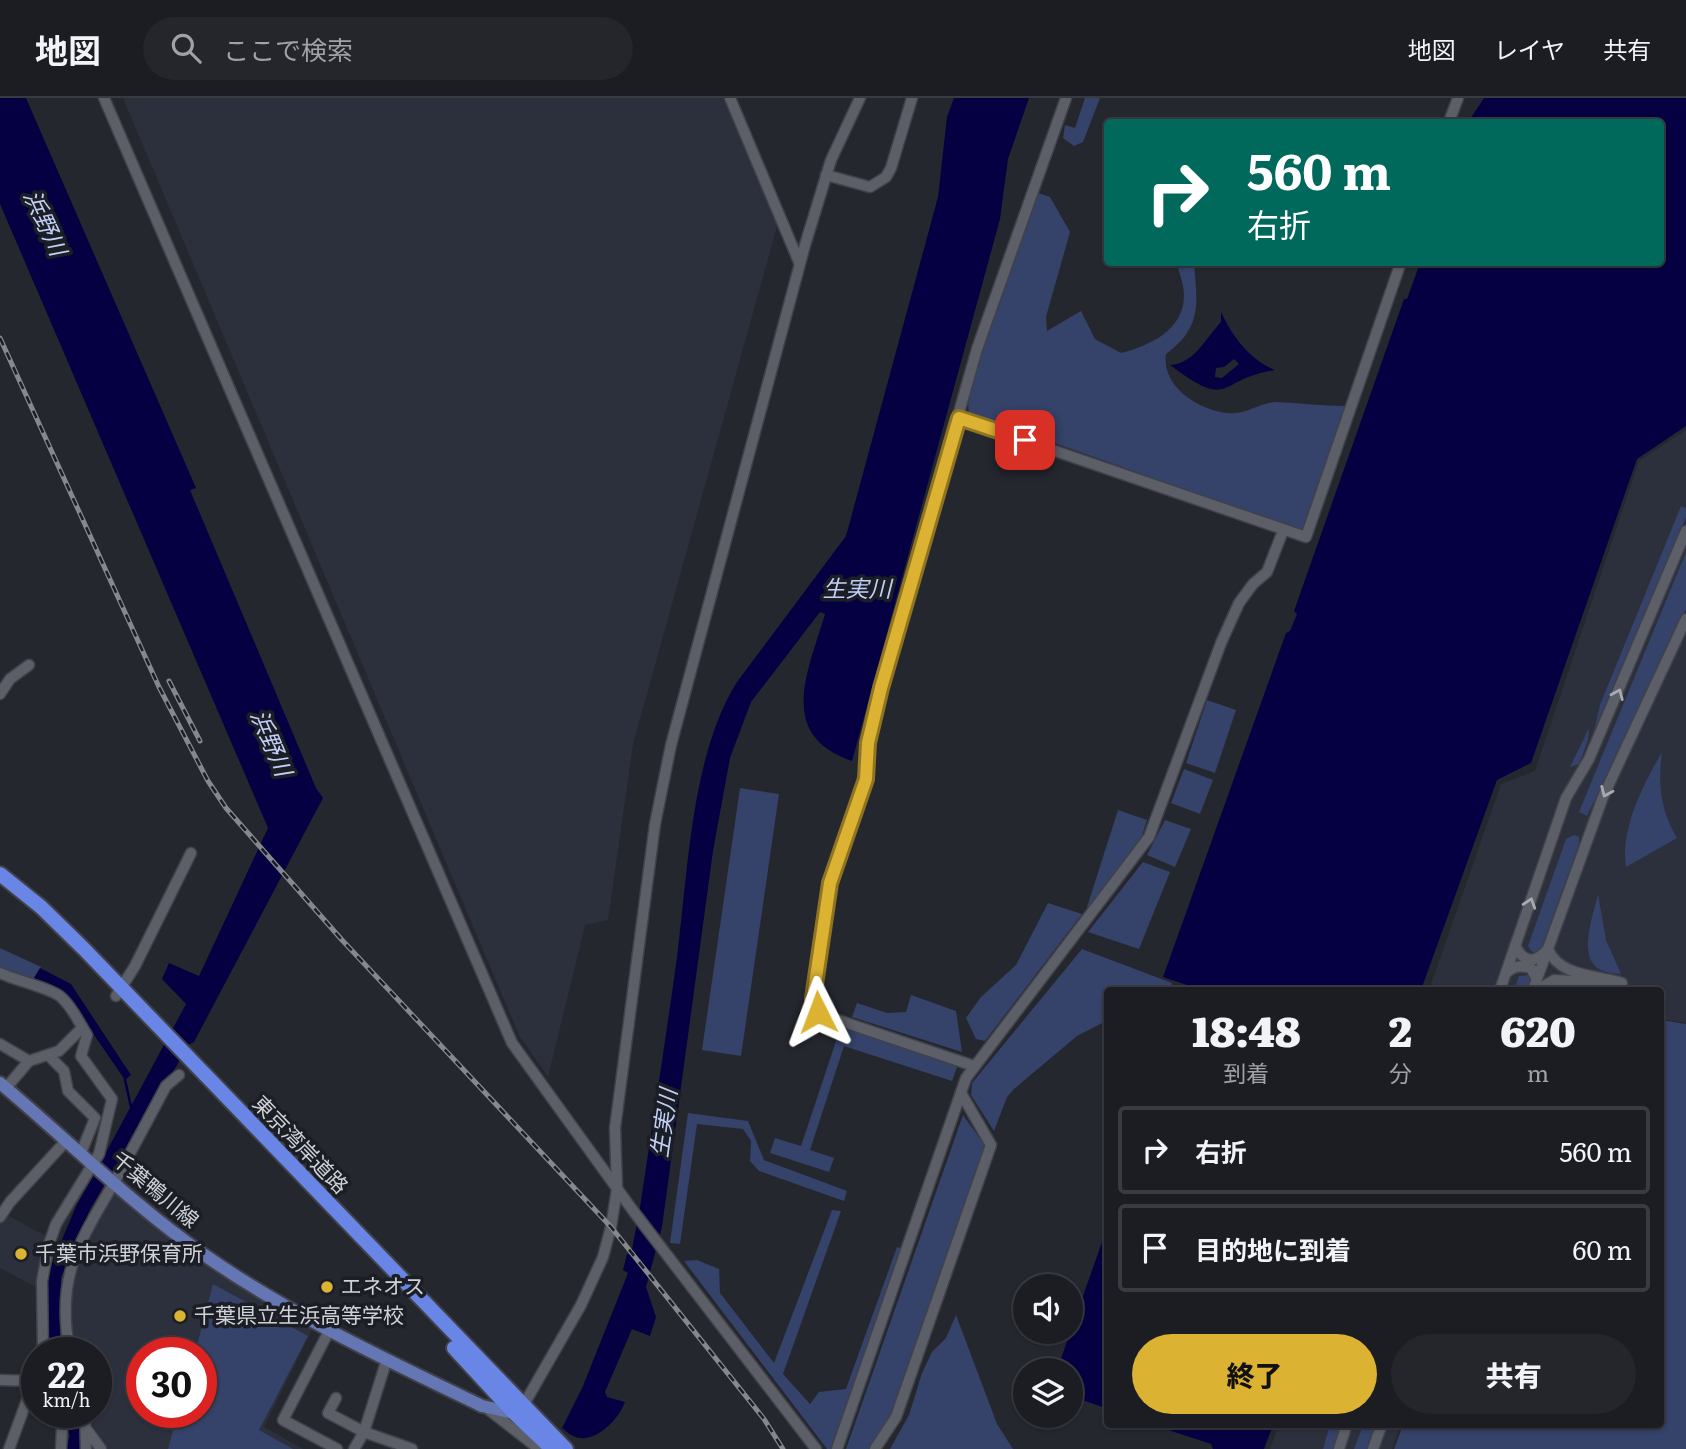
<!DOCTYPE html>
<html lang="ja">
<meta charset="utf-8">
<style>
:root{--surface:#1c1d23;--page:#25262b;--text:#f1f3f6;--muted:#a0a2a6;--line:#3a3b41;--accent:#dcb233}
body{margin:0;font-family:Literata,"Noto Sans JP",serif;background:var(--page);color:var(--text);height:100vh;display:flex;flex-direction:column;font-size:26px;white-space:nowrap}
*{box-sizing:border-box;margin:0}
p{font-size:23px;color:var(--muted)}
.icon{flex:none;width:38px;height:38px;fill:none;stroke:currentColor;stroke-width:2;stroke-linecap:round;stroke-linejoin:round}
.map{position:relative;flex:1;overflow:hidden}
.drawer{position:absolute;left:1104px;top:889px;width:560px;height:441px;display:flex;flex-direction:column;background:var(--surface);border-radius:7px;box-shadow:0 2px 5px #0004,0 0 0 2px var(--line)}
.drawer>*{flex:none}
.banner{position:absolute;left:1104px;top:21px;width:560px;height:147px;border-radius:7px;box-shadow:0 2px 5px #0004,0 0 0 2px var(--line);background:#00695c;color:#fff;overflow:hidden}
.fabs{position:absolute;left:1013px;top:1176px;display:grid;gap:14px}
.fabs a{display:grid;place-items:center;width:70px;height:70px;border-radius:50%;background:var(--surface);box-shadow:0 2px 5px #0004,0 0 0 2px var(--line);font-size:35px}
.speed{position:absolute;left:21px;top:1239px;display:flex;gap:14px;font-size:35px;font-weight:700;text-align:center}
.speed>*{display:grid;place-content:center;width:91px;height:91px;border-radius:50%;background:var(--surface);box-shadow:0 2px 5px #0004,0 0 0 2px var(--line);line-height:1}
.speed small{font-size:18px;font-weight:400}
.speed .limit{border:10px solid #d22;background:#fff;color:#111}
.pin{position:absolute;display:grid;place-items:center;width:60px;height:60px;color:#fff;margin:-30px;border-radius:14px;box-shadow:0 4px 10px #0006}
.me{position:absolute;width:77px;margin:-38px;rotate:357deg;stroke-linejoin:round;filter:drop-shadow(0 0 5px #0008)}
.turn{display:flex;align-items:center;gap:24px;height:147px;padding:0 28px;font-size:32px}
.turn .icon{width:91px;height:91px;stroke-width:2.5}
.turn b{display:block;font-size:49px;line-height:60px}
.eta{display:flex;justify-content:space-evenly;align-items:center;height:119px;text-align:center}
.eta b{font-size:42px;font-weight:800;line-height:49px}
.cta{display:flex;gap:14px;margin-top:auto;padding:14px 28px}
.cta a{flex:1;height:80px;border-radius:42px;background:var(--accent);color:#111;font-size:28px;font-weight:800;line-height:80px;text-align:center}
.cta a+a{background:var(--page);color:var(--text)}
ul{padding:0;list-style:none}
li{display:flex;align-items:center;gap:21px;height:88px;margin:0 14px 10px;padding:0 14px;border:4px solid var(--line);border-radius:7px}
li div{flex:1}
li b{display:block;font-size:26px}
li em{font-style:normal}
header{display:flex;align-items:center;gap:42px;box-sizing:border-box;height:98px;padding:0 35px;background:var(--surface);border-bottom:2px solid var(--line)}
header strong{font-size:33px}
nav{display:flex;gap:38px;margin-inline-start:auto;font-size:24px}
.search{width:490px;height:63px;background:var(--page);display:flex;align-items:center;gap:18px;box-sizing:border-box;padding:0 24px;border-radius:38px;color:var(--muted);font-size:26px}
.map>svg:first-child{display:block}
</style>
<header>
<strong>地図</strong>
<div class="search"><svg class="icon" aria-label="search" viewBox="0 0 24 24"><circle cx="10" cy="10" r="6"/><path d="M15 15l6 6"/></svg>ここで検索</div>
<nav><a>地図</a><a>レイヤ</a><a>共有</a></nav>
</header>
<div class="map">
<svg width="1686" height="1351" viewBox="0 0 1686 1351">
<rect width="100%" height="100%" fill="#25272f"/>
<g fill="#2c303d" fill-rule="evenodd">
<path d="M 123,0 L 723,0 L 778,125 L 633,646 L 608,822 L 585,827 L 548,979 L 519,937 Z"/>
<path d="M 1686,332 L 1686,925 L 1661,921 L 1661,892 L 1429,892 L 1501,686 L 1535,673 L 1639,363 Z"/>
<path d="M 116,1091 L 181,1146 L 249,1194 L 313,1230 L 264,1329 L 303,1351 L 108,1351 L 91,1324 L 88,1314 L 96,1314 L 96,1255 L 72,1255 L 68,1206 L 74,1167 L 85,1138 ZM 142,1255 L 201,1255 L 201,1314 L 142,1314 Z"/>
<path d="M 9,1118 L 44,1137 L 46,1143 L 36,1189 L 0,1170 L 0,1125 L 3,1119 Z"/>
<path d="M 1279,1327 L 1401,1327 L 1392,1351 L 1270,1351 Z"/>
</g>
<g fill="#354269">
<path d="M 1085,0 L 1100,0 L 1083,44 L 1074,48 L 1063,40 L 1065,27 L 1075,30 Z"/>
<path d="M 1038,95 L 1050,99 L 1070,134 L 1046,219 L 1047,233 L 1081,213 L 1095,241 L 1121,255 C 1151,247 1184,232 1184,197 C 1184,187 1179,175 1177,165 L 1194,165 C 1197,204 1203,229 1166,256 C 1161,288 1199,313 1229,315 C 1246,317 1261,304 1276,304 C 1300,305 1323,308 1346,308 L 1303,433 L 969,315 C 962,288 1025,131 1038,95 Z"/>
<path d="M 1681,408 L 1686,410 L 1686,419 L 1594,633 L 1600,607 Z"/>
<path d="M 1686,454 L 1686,511 L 1587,718 L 1579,714 Z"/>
<path d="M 1207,602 L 1236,612 L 1215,675 L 1186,665 Z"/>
<path d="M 1589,630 L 1588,642 L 1579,666 L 1570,669 Z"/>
<path d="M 1662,654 C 1658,686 1660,711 1677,740 L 1626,769 C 1620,731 1643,687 1662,654 Z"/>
<path d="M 1184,671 L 1213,682 L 1200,716 L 1171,705 Z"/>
<path d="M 740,690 L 779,696 L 741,958 L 702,952 Z"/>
<path d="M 1118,712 L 1147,722 L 1140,744 L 1093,810 L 1087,809 Z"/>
<path d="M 1165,722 L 1191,731 L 1175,769 L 1147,757 Z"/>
<path d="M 1574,737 L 1579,739 L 1579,746 L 1541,851 L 1536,855 L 1531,853 L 1528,848 L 1566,741 Z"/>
<path d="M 1143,764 L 1170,774 L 1139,851 L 1088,834 Z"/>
<path d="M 1598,796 L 1606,842 L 1621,876 C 1614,875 1605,875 1599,871 C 1577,858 1594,815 1598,796 Z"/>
<path d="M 1048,805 L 1082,816 L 985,943 L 976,941 L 966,920 L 981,899 L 1016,867 Z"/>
<path d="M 0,850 L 41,869 L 32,883 L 0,870 Z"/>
<path d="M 1082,851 L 1172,885 L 1170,892 L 1108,892 L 1108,922 L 1077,938 L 1014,991 L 1007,999 L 994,1033 L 971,997 L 972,985 Z"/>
<path d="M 1528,877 L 1532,881 L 1529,892 L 1514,892 L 1519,878 Z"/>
<path d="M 911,897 L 956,913 L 962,954 L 852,919 L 857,905 L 887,915 L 906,914 Z"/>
<path d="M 1661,922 L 1686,926 L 1686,1351 L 1394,1351 L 1403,1327 L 1661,1326 Z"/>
<path d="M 841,928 L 958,966 L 952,983 L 844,948 L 810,1052 L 834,1060 L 829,1074 L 770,1055 L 775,1040 L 801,1048 Z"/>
<path d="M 688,1015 L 748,1023 L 764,1062 L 847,1093 L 844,1103 L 759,1073 L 750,1063 L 751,1043 L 743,1031 L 697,1026 L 680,1146 L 670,1145 Z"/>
<path d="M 963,1017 L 986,1049 L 890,1321 L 870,1351 L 846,1351 Z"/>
<path d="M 832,1112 L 841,1113 L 783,1276 L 810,1306 L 819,1294 L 846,1291 L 897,1149 L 903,1151 L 833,1351 L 827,1351 L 684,1163 L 697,1162 L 719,1171 L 720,1195 L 774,1265 Z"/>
<path d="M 213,1186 L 308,1238 L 259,1332 L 293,1351 L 168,1351 L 178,1314 L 201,1314 L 201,1255 L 195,1255 Z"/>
<path d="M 956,1217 L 997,1326 L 1013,1351 L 890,1351 L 909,1317 L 922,1275 L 932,1254 L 946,1240 Z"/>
<path d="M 1330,1327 L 1341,1327 L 1333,1351 L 1323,1351 Z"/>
<path d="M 1363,1327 L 1380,1327 L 1372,1351 L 1354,1351 Z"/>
</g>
<g fill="#050041" fill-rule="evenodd">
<path d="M 0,0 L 26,0 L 196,390 L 190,392 L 316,690 L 323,700 L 194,944 L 188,947 L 118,1074 L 103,1060 L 186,906 L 162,881 L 169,865 L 199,878 L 268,730 L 0,106 Z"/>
<path d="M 954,0 L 1029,0 L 1008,61 L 1000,121 L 852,663 C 776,637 808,574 825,516 L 820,514 L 751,604 L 730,660 L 713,753 L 662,1129 L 646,1189 L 656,1219 L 650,1238 L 632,1231 L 605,1294 L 607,1299 L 625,1304 C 618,1322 598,1342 580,1340 C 572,1339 567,1334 562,1330 L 583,1288 L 628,1175 L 623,1172 L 627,1156 L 631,1157 L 641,1103 C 653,1021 666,940 677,859 C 688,774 691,657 737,584 L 846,438 L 938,99 L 947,19 Z"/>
<path d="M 1484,0 L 1686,0 L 1686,328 L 1637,361 L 1531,665 L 1497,682 L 1421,892 L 1189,892 L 1190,888 L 1163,879 L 1286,535 L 1290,533 L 1297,516 L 1294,513 L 1404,201 L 1407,201 L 1420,165 L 1661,164 L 1661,24 L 1468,24 Z"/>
<path d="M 1221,214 C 1232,238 1250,262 1275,272 C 1215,281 1233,314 1170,267 C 1194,266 1206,240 1221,224 ZM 1234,261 L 1239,266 L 1222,280 L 1215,279 L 1216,270 L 1224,269 Z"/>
<path d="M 40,870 L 71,886 L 131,977 L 125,982 L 66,896 L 31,885 Z"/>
<path d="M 1108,1127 L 1108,1311 L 1071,1298 L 1071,1272 L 1057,1272 Z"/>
<path d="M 1153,1327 L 1273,1327 L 1264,1351 L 1213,1351 L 1211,1346 Z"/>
</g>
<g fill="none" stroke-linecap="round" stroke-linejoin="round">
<path stroke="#050041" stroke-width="2.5" d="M 125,982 L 131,1009"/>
<g stroke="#050041" stroke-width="14">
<path d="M 56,1255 L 53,1241 L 54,1178 L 83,1110 L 117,1051"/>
<path d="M 71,1314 L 77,1339 L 73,1351"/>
</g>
<g stroke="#414249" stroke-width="13">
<g id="minor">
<path d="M 104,0 L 512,945 L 634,1114 L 816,1351"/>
<path d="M 730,0 L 799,164"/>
<path d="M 1449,24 L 1458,0"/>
<path d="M 826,77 L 870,89 L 886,79 L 891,70 L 912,0"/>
<path d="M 959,320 L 1306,439 L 1401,164"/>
<path d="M 0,596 L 10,581 L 29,567"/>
<path d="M 1515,847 C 1523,865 1535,866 1548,851 C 1559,879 1598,877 1622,885"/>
<path d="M 0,875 C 14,882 54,891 62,900 C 73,910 79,925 87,937 L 81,958 L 112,1001 L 99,1056 L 56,1126 L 49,1146 L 42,1183 L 43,1255"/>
<path d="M 1506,875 C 1514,868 1520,867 1531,870 L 1537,881"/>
<path d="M 1500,892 L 1566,700 L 1589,661 L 1686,433"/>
<path d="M 1533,892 L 1603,699 L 1686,521"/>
<path d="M 1537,892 L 1554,882 L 1615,885"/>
<path d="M 116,898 L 135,868 L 191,755"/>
<path d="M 0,946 L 29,963"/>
<path d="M 48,957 L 64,973 L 68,993 L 95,1020 L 81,1055"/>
<path d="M 974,968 L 823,917 L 818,914 L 813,900 L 830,785 L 866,681 L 868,645 L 915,469 L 977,251 L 1066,0"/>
<path d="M 6,990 L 29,963 L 59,953 L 82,930"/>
<path d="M 0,1119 L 10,1104 L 66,1043"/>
<path d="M 329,1233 L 283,1322 L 337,1351"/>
<path d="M 70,1255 C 55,1179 79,1145 115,1083 C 132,1052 149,1020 166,988 L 179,977"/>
<path d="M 0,1282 L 37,1283"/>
<path d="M 336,1300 L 328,1315 L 364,1334 L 412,1351"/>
<path d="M 523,1308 L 581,1207 L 603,1159 L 611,1129 L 617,1091 L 615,1030 L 655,726 L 671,647 L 805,147 L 831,62 L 860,0"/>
<path d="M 489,1312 L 539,1351"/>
<path d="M 58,1314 L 62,1330 L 61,1351"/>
<path d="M 85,1314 L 86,1351"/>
<path d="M 88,1333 L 101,1351"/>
<path d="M 9,1351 L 34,1283"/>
<path d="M 354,1351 L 364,1334 L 387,1261"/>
<path d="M 837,1351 L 966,980 L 1149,739 L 1221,545 L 1239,505 L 1253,486 L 1267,474 L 1283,433"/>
<path d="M 875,1351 L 896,1319 L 991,1047 L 961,995"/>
<path d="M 1339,1351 L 1347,1326"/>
<path d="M 1373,1351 L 1382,1326"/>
</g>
</g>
<g stroke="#414249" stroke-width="16">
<path id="major" d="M 0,985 C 67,1041 131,1106 203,1156 C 290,1217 387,1262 482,1308 L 514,1315 L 519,1312"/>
</g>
<g stroke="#414249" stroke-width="18">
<g id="highway">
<path d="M 0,776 L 41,809 L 84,851 L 566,1351"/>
<path d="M 454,1250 L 514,1315 L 552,1351"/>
</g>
</g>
<use href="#minor" stroke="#5c5f67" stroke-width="10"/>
<use href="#major" stroke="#6476b3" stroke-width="12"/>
<use href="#highway" stroke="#6986e6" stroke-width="14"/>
<g stroke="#87888f" stroke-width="5">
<g id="rail">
<path d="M 0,240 L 159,589 L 208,683 L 226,710 L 342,842 L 611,1129 L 764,1321 L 783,1351"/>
<path d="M 169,583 L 200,643"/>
</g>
</g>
<use href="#rail" stroke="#1b1e25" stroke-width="2.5" stroke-dasharray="8" stroke-linecap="butt"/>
</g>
<defs><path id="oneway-chevron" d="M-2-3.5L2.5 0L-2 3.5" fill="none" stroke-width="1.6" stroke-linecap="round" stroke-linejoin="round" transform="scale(1.75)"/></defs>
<g stroke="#a8aab0">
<use href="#oneway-chevron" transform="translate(1618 596) rotate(-67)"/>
<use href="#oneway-chevron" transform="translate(1606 694) rotate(113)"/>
<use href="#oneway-chevron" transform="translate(1530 805) rotate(-72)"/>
</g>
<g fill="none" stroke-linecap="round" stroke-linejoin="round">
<g stroke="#8f7421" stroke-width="18">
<path id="route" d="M 818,914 L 813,900 L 830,785 L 866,681 L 868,645 L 881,590 L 959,320 L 1025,342"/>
</g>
<use href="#route" stroke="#dcb233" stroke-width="12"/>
</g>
<g fill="#dcb233" stroke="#1b1e25" stroke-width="2.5">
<circle cx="21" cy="1156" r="7"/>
<circle cx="327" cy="1189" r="7"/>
<circle cx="180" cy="1218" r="7"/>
</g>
<g text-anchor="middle" stroke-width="7" stroke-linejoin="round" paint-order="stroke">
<g font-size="21" fill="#d1d2d7" stroke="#1b1e25">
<text transform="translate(300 1047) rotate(46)" y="7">東京湾岸道路</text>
<text transform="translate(155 1092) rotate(40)" y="7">千葉鴨川線</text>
</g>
<g font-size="21" fill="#d1d2d7" stroke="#1b1e25" text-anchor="start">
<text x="35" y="1163">千葉市浜野保育所</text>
<text x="341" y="1196">エネオス</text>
<text x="194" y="1225">千葉県立生浜高等学校</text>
</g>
<g font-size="23" font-style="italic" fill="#c2d0f8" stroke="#1b1e25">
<text transform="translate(45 125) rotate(65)" y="8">浜野川</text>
<text x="857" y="499">生実川</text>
<text transform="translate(271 645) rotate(67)" y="8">浜野川</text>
<text transform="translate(664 1025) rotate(-82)" y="8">生実川</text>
</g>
</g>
</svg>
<div class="fabs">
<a><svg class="icon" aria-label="sound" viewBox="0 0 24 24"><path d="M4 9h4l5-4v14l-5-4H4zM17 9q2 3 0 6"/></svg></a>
<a><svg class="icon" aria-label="layers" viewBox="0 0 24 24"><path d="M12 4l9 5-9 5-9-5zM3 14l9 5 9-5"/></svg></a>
</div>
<div class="speed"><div>22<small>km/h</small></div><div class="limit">30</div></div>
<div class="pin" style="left:1025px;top:342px;background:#d93025"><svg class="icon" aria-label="arrive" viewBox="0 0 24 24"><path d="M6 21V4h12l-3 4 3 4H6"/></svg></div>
<svg class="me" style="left:818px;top:914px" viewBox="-20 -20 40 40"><path d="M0-17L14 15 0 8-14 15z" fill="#dcb233" stroke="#fff" stroke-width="4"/></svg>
<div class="banner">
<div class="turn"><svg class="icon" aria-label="right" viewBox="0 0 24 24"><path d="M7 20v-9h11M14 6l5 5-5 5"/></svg><div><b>560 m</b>右折</div></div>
</div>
<section class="drawer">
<div class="eta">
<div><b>18:48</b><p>到着</p></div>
<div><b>2</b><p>分</p></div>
<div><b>620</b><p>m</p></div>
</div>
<ul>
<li><svg class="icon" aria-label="right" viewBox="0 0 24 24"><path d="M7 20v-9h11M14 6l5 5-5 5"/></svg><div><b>右折</b></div><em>560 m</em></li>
<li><svg class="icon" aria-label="arrive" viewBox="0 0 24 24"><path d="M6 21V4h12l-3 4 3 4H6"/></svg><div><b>目的地に到着</b></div><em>60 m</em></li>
</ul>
<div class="cta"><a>終了</a><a>共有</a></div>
</section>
</div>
